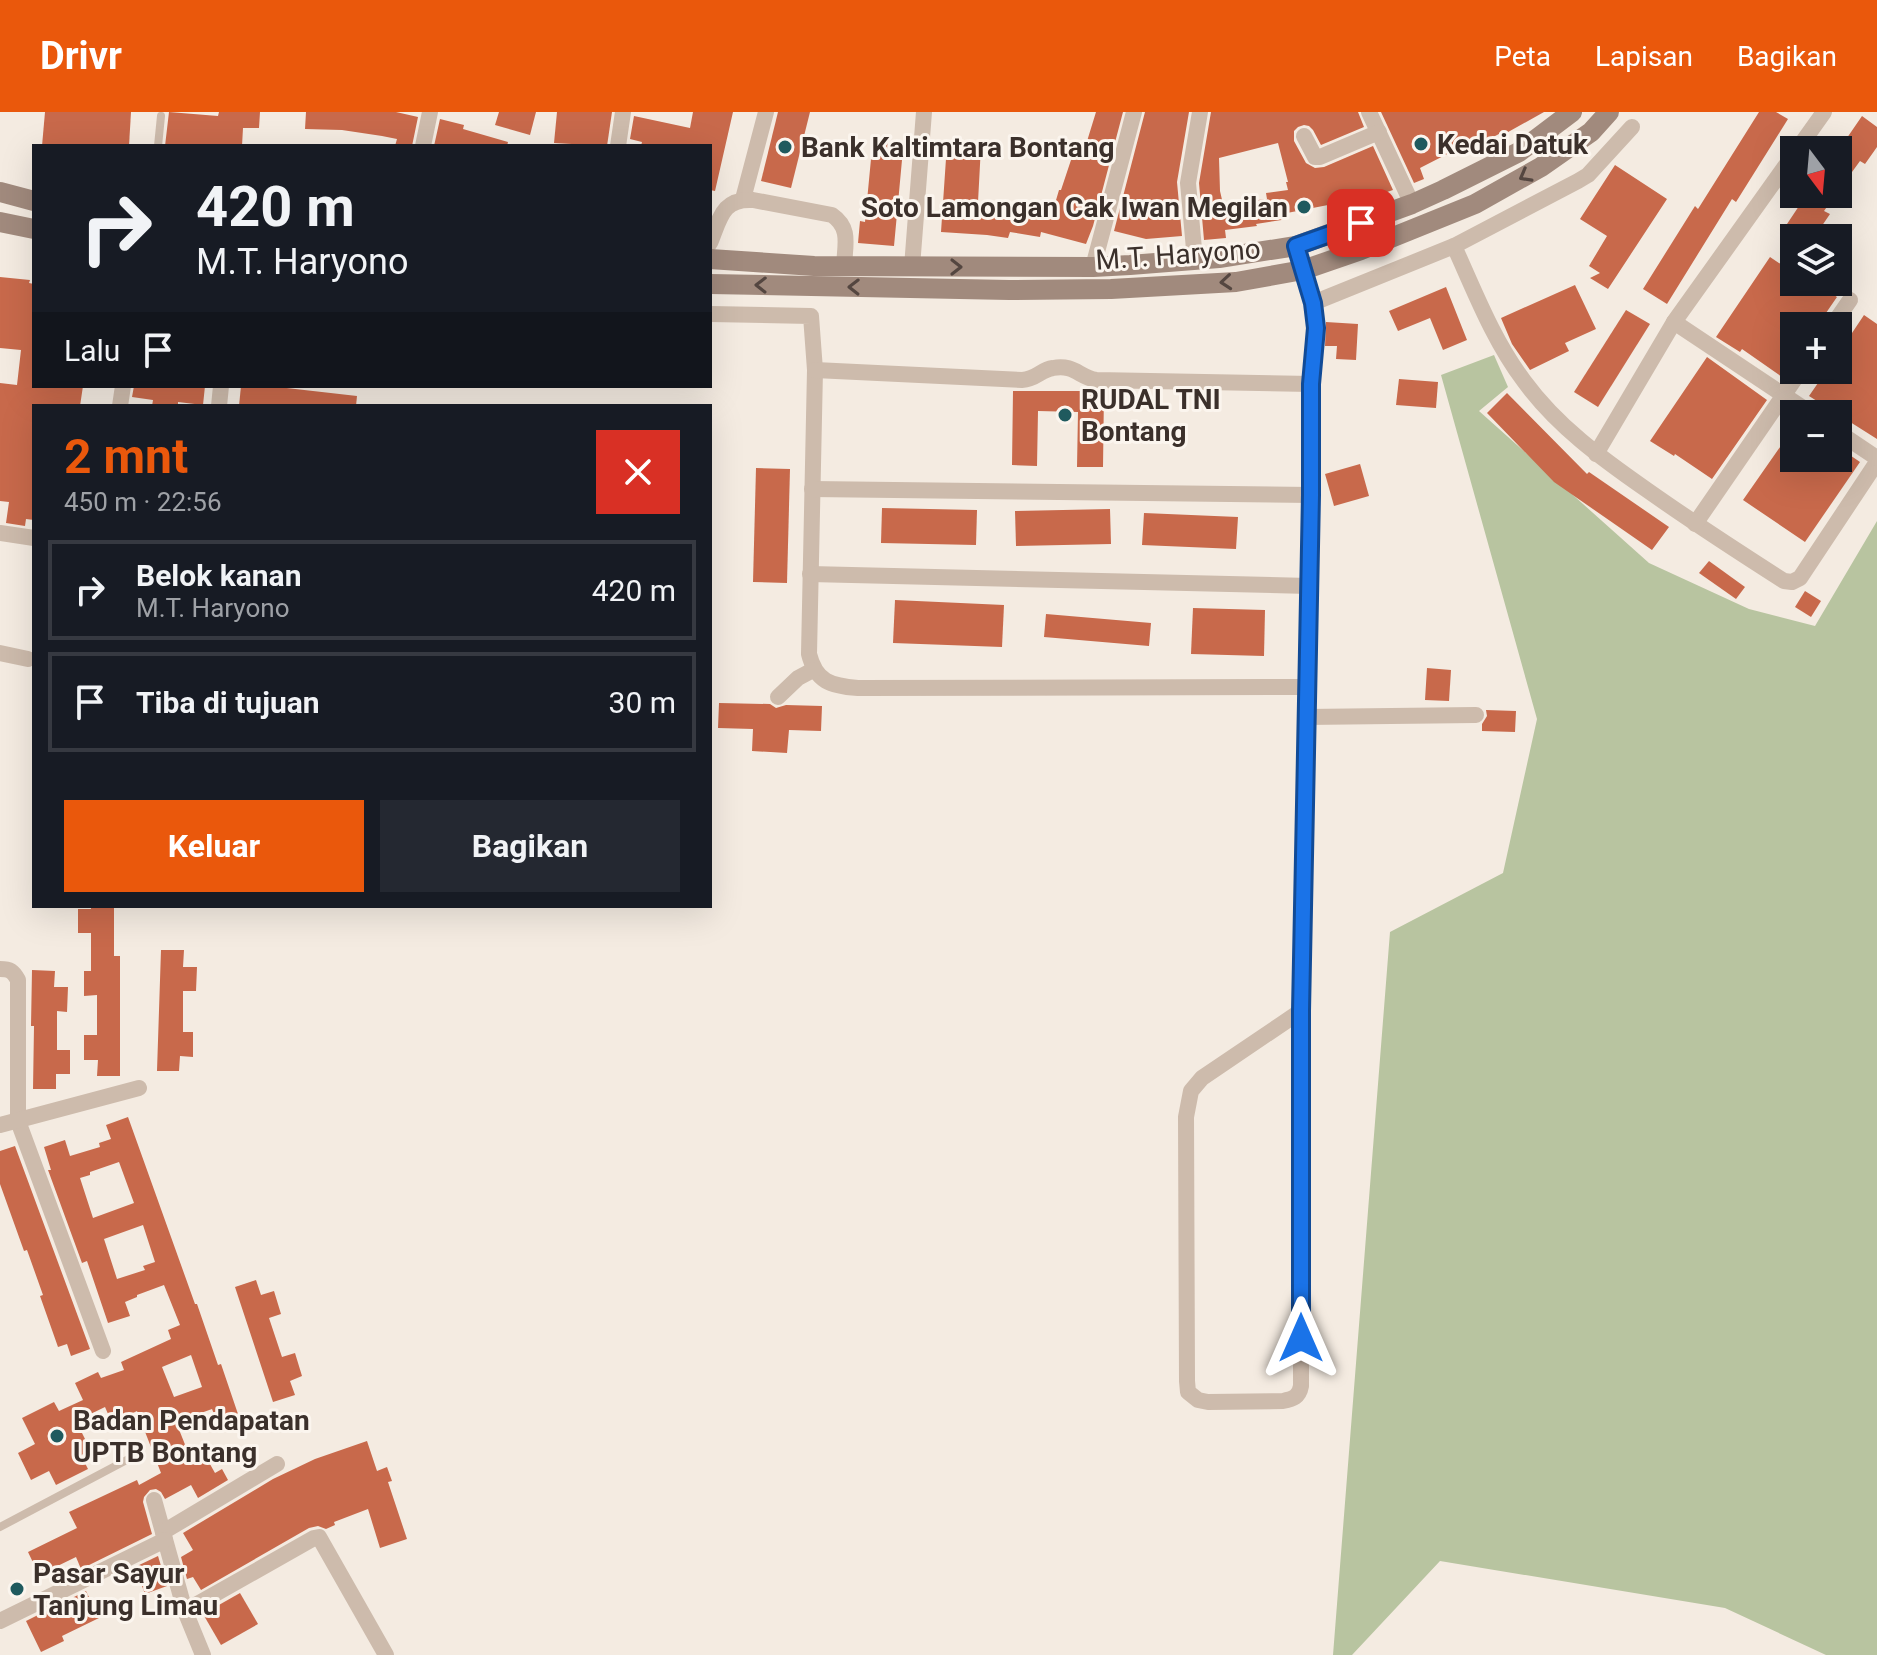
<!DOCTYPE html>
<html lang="id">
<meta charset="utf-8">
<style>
:root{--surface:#171b24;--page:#242831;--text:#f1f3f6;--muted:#9ea1a6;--line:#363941;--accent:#ea580c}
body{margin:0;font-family:Roboto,sans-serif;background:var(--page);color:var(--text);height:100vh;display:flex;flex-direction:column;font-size:30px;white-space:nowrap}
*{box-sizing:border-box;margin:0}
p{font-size:26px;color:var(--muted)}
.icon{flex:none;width:44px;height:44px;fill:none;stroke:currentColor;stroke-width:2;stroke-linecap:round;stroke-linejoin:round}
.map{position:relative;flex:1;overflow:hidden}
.sheet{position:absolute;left:32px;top:292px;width:680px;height:504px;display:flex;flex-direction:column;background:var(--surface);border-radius:0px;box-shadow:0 8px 32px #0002}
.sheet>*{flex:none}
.guide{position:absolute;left:32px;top:32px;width:680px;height:244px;border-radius:0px;box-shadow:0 8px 32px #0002;background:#171b24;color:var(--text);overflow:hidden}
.needle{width:52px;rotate:164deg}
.tools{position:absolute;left:1780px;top:24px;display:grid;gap:16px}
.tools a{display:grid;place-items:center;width:72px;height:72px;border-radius:0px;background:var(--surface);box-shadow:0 8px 32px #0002;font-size:40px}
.pin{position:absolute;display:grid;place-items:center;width:68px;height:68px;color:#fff;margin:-34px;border-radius:16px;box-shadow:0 4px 12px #0006}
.me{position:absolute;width:88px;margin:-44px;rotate:0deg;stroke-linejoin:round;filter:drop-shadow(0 0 6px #0008)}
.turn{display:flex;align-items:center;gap:28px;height:168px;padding:0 32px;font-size:36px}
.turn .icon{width:104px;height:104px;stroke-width:2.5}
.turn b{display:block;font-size:56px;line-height:68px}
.then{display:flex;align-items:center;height:76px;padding:0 32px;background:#0003;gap:16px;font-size:30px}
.round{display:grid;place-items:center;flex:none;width:84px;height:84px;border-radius:0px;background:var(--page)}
.headline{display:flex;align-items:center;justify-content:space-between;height:136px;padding:0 32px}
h1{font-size:48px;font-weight:700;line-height:60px;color:var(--accent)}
.action{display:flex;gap:16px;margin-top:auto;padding:16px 32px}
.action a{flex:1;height:92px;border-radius:0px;background:var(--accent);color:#fff;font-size:32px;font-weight:700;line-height:92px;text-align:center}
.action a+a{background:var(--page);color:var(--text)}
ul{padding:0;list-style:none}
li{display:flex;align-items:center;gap:24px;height:100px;margin:0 16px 12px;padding:0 16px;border:4px solid var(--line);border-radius:0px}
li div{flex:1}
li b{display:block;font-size:30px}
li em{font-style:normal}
header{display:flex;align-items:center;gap:48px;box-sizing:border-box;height:112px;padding:0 40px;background:var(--accent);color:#fff}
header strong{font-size:38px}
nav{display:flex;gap:44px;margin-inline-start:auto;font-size:28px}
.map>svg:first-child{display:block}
</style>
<header>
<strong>Drivr</strong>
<nav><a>Peta</a><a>Lapisan</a><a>Bagikan</a></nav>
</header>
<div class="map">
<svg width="1877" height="1543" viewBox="0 0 1877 1543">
<rect width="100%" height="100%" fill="#f4ebe1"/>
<path fill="#b8c4a0" d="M 1494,243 L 1508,275 L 1479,299 L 1649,451 L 1749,497 L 1815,514 L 1877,409 L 1877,1543 L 1826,1543 L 1725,1496 L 1440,1449 L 1352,1543 L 1333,1543 L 1390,820 L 1503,761 L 1537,607 L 1441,263 Z"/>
<g fill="#c8694b" fill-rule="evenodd">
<path d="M 45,0 L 131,0 L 129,34 L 42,34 Z"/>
<path d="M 169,0 L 218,4 L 219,0 L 260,0 L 259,16 L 243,16 L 242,34 L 165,34 Z"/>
<path d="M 306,0 L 396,0 L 418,5 L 412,34 L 395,34 L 397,27 L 382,24 L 342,18 L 305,17 Z"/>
<path d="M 499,0 L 536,0 L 530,23 L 495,13 Z"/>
<path d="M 557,0 L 612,0 L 607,34 L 554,31 Z"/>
<path d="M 693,0 L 733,0 L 715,79 L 710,78 L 710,34 L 641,34 L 642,30 L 630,27 L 634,4 L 690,16 Z"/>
<path d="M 778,0 L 810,0 L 791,76 L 761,69 Z"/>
<path d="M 1096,0 L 1123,0 L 1093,114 L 1086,132 L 1041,120 L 1040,125 L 1010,120 L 1008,126 L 987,123 L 941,120 L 947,32 L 981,34 L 978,90 L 1026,98 L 1027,91 L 1054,95 L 1059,78 L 1061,78 L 1075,36 L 1084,39 Z"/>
<path d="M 1145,0 L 1189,0 L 1177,70 L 1182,124 L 1146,127 L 1114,119 Z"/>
<path d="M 1211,0 L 1358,0 L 1364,15 L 1321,33 L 1313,18 L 1309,14 L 1304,13 L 1298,15 L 1294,19 L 1294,29 L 1306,51 L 1315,56 L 1324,55 L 1373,34 L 1393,78 L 1378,83 L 1379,86 L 1357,94 L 1355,90 L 1329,97 L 1328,93 L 1287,101 L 1288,107 L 1256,112 L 1257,114 L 1225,118 L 1226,126 L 1204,128 L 1199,71 ZM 1278,31 L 1288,70 L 1286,70 L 1288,78 L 1266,81 L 1267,87 L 1223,92 L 1220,79 L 1219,46 Z"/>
<path d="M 1381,0 L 1544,0 L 1501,24 L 1499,22 L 1462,41 L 1459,36 L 1420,56 L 1424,67 L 1414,71 Z"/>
<path d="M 1759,0 L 1776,0 L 1788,7 L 1736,90 L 1732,87 L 1667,192 L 1643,177 L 1695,94 L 1698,97 Z"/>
<path d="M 1862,4 L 1877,15 L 1877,35 L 1865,52 L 1860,49 L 1852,60 L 1838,50 L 1838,39 Z"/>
<path d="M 440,7 L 464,13 L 463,17 L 508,30 L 507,34 L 434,34 Z"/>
<path d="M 873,26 L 888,28 L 886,47 L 902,48 L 894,134 L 858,131 L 860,109 L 865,110 Z"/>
<path d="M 1615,53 L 1667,87 L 1608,177 L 1590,166 L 1600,161 L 1589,154 L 1607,124 L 1580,107 Z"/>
<path d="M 1807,82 L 1820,82 L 1831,89 L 1824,99 L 1830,102 L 1815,124 L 1810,120 L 1806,126 L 1794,126 L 1783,118 Z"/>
<path d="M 1770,145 L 1794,161 L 1794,170 L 1815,170 L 1837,185 L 1817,214 L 1794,214 L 1794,248 L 1782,265 L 1742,237 L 1740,240 L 1716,225 Z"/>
<path d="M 0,165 L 30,168 L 29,171 L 34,172 L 34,274 L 83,274 L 80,294 L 34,294 L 34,408 L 26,407 L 25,414 L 6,411 L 9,390 L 0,389 L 0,271 L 17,273 L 21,238 L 0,236 Z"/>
<path d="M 1575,173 L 1596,217 L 1565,231 L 1569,239 L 1530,258 L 1512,232 L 1501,206 Z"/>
<path d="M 1446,175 L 1467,228 L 1443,238 L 1430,206 L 1398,219 L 1389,199 Z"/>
<path d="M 1626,198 L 1650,212 L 1598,295 L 1574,280 Z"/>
<path d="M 1864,203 L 1877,212 L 1877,327 L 1809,284 L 1827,258 L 1838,258 L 1838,242 Z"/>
<path d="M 1326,210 L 1358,212 L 1356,248 L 1336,247 L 1337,234 L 1325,234 Z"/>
<path d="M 1707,245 L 1767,288 L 1712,367 L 1675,342 L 1674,344 L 1650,329 Z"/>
<path d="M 1399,267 L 1438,270 L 1436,296 L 1396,293 Z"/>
<path d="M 134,274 L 205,274 L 203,293 L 178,290 L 178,294 L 152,294 L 153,288 L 132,285 Z"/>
<path d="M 241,274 L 269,274 L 357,284 L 356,294 L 239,294 Z"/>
<path d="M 1013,279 L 1104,279 L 1103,355 L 1077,355 L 1078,300 L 1038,299 L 1037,354 L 1012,353 Z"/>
<path d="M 1507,281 L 1587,362 L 1589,360 L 1669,415 L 1652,438 L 1554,370 L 1487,301 Z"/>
<path d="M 1794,315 L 1794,346 L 1838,346 L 1838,335 L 1860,350 L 1805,430 L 1743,388 Z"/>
<path d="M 1360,352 L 1369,384 L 1334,394 L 1325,362 Z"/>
<path d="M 756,356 L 790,357 L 787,471 L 753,470 Z"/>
<path d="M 882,396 L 977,398 L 976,433 L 881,431 Z"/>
<path d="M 1110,397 L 1111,432 L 1016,434 L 1015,399 Z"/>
<path d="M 1144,401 L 1238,405 L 1236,437 L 1142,433 Z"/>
<path d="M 1709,449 L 1745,475 L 1736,487 L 1699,461 Z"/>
<path d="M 1805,479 L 1821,489 L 1811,505 L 1795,495 Z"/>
<path d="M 895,488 L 1004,493 L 1002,535 L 893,531 Z"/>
<path d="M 1193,496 L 1265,498 L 1264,544 L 1191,542 Z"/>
<path d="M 1046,502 L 1151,511 L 1149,534 L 1044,525 Z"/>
<path d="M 1427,556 L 1451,558 L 1449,589 L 1425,588 Z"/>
<path d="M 719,591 L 770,592 L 776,596 L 786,593 L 822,594 L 821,619 L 789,618 L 787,641 L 752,639 L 753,617 L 718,616 Z"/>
<path d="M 1486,598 L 1516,599 L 1515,620 L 1482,619 L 1482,612 L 1487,604 Z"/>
<path d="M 91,794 L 114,794 L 114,844 L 120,844 L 120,964 L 97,964 L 98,948 L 84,948 L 84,923 L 97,923 L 97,883 L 84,884 L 84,859 L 91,859 L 91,821 L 78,821 L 78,797 L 91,797 Z"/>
<path d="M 161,838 L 184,838 L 183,855 L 197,855 L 196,879 L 183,879 L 183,920 L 193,920 L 193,945 L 180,944 L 179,959 L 157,959 Z"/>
<path d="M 32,858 L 55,859 L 54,875 L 68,875 L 67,900 L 57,899 L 57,938 L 70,938 L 70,962 L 56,962 L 56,977 L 33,977 L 34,914 L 31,914 Z"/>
<path d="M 128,1005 L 195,1192 L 197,1192 L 218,1253 L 221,1252 L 239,1305 L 218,1312 L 212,1297 L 176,1310 L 190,1345 L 202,1338 L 215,1361 L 222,1357 L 228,1368 L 198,1386 L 191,1373 L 165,1387 L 161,1380 L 156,1377 L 150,1378 L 144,1385 L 143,1390 L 152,1422 L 81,1457 L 76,1445 L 39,1463 L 28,1440 L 77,1416 L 69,1400 L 137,1368 L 139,1373 L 161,1361 L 137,1299 L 112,1311 L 105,1295 L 76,1309 L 91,1339 L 81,1343 L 88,1357 L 56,1373 L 49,1359 L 31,1368 L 18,1341 L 35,1332 L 22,1306 L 54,1290 L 59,1299 L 83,1288 L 75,1271 L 98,1260 L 101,1266 L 124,1258 L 121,1250 L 171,1227 L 168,1218 L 180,1213 L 164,1173 L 137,1183 L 137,1185 L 125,1190 L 130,1204 L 108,1211 L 87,1149 L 82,1151 L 48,1058 L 51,1058 L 44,1035 L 65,1028 L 70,1044 L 100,1035 L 99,1031 L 111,1027 L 106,1013 ZM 119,1050 L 134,1091 L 93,1106 L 80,1066 L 90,1063 L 90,1060 ZM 143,1113 L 155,1150 L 143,1154 L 145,1158 L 117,1167 L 104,1127 ZM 191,1243 L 202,1275 L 174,1285 L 162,1255 Z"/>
<path d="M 15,1034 L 90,1237 L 71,1244 L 67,1232 L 58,1235 L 40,1184 L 43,1183 L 27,1138 L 24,1139 L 0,1072 L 0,1039 Z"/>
<path d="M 256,1168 L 261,1183 L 274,1179 L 281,1202 L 269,1206 L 282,1245 L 295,1241 L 302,1264 L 290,1269 L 295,1283 L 273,1290 L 235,1175 Z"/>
<path d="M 367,1329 L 377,1359 L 387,1355 L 392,1369 L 388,1370 L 407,1427 L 380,1436 L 368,1397 L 334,1410 L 335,1413 L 326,1417 L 318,1414 L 309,1416 L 201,1478 L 193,1465 L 187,1467 L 181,1445 L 193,1438 L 183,1421 L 273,1367 L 315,1347 Z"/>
<path d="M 158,1444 L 167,1474 L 145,1482 L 135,1455 Z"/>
<path d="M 86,1479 L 99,1506 L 62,1524 L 64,1529 L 41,1540 L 26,1509 Z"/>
<path d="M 240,1481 L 258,1512 L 221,1533 L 203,1502 Z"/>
</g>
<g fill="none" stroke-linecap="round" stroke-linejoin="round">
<g stroke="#cdbbac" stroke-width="8">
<path d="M 158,34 L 161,4"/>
<path d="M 0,1415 L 138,1342"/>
</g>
<g stroke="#cdbbac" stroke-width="16">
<path d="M 1369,0 L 1412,92"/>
<path d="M 1304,24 L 1315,45 L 1320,45 L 1379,20"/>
<path d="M 423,34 L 430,0"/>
<path d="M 618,34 L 623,0"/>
<path d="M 1797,38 L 1824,0"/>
<path d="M 743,87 L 766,0"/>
<path d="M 710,131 C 720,107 722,86 753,88 L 832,103 C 851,116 845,133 844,154"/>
<path d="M 1296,134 L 1313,191 L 1316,216 L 1311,272 L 1311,383 L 1301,899 L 1301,1274 C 1299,1285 1293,1287 1283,1289 L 1208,1290 L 1198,1288 L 1188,1280 L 1187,1269 L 1186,1005 L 1191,979 L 1202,966 L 1301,899"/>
<path d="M 1454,134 C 1475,180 1493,228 1524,269 C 1557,314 1601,346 1647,378 C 1691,409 1737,439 1784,469 L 1792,470 L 1800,466 L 1877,350"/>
<path d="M 1195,148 L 1188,71 L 1200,0"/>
<path d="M 912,155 L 924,0"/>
<path d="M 1093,155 L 1134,0"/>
<path d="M 1313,191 L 1454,134 L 1578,69 L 1588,63 L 1632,15"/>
<path d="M 710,202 L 811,204 L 815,258 L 809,542 C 816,570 831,574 858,576 L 1307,575"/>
<path d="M 1674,210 L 1812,302"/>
<path d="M 1832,214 L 1850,188"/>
<path d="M 815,258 L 1022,268 C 1037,267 1040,258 1053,256 C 1074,252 1079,265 1096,268 L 1311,272"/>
<path d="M 120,294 L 123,274"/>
<path d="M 219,294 L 221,274"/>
<path d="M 1838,320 L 1877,346"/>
<path d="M 1596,342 L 1674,210 L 1794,42"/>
<path d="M 812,377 L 1311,383"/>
<path d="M 1695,412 L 1801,258"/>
<path d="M 0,421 L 34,426"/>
<path d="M 810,462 L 1309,474"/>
<path d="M 0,541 L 28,547"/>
<path d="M 778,585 L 798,566 L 813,558"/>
<path d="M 1306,605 L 1476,603"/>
<path d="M 0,857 C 10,857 13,859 18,868 L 18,1009 L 103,1239"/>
<path d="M 0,1013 L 139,976"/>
<path d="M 154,1388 L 185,1499 L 203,1543"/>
<path d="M 163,1420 L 277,1352"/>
<path d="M 185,1499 L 314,1426 L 319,1425 L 386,1543"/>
<path d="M 0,1509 L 165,1428"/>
</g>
<g stroke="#a18a7d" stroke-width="20">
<path d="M 0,80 L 34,89"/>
<path d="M 0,110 L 34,117"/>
<path d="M 710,147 L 814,154 L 1093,155 L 1130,153 L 1219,146 L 1296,134 L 1412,92 L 1443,78 L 1519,40 L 1572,0"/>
<path d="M 710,172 L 1009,178 L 1111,177 L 1236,170 L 1303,158 L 1361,138 L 1475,92 L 1541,55 L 1591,20 L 1609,0"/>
</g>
</g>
<defs><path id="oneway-chevron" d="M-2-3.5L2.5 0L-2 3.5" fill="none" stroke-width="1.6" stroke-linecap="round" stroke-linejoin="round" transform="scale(2)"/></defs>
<g stroke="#544640">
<use href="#oneway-chevron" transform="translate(1525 64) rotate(151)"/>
<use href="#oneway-chevron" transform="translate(956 155)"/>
<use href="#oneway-chevron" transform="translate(1226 170) rotate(175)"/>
<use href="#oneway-chevron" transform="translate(761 173) rotate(-179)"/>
<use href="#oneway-chevron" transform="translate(854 175) rotate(-179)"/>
</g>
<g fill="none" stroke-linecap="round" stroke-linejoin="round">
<g stroke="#114b97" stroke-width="20">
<path id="route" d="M 1301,1226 L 1301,899 L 1311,383 L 1311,272 L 1316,216 L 1313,191 L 1296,134 L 1361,111"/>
</g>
<use href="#route" stroke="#1a73e8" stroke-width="14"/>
</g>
<g fill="#1f5a5e" stroke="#fbf5ee" stroke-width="3">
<circle cx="1421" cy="32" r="8"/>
<circle cx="785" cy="35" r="8"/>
<circle cx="1304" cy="95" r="8"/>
<circle cx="1065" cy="303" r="8"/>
<circle cx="57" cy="1324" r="8"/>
<circle cx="17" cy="1477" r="8"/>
</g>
<g text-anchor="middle" stroke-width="6" stroke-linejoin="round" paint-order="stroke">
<g font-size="28" font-weight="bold" fill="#3b302b" stroke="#fbf5ee" text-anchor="start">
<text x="1437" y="42">Kedai Datuk</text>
<text x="801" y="45">Bank Kaltimtara Bontang</text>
<text x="1288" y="105" text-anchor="end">Soto Lamongan Cak Iwan Megilan</text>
<text x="1081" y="297">RUDAL TNI<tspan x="1081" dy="32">Bontang</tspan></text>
<text x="73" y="1318">Badan Pendapatan<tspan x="73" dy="32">UPTB Bontang</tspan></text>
<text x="33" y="1471">Pasar Sayur<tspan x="33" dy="32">Tanjung Limau</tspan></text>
</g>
<g font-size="28" fill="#3b302b" stroke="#fbf5ee">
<text transform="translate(1178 142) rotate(-4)" y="10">M.T. Haryono</text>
</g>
</g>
</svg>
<div class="tools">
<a><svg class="needle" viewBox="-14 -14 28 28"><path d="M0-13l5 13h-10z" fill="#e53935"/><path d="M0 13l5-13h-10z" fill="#9ea1a6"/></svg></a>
<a><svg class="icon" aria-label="layers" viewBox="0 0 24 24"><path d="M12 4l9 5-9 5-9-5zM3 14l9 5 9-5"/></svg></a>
<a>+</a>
<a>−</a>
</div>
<div class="pin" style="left:1361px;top:111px;background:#d93025"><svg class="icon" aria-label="arrive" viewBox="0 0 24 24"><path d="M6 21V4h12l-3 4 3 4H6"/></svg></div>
<svg class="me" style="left:1301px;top:1226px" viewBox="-20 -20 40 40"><path d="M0-17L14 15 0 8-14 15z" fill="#1a73e8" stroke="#fff" stroke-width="4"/></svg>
<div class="guide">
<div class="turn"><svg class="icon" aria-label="right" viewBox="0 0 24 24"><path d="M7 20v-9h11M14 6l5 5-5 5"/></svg><div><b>420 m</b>M.T. Haryono</div></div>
<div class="then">Lalu<svg class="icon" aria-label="arrive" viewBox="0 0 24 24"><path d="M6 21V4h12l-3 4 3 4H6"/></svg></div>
</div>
<section class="sheet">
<div class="headline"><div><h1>2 mnt</h1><p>450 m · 22:56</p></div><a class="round" style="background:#d93025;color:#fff"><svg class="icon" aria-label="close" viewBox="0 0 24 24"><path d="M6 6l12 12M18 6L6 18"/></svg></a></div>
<ul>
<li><svg class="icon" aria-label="right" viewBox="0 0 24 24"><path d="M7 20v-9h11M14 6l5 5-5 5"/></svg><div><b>Belok kanan</b><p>M.T. Haryono</p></div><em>420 m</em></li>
<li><svg class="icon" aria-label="arrive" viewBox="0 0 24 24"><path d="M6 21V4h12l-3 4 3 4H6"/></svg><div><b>Tiba di tujuan</b></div><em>30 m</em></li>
</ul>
<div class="action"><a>Keluar</a><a>Bagikan</a></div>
</section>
</div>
